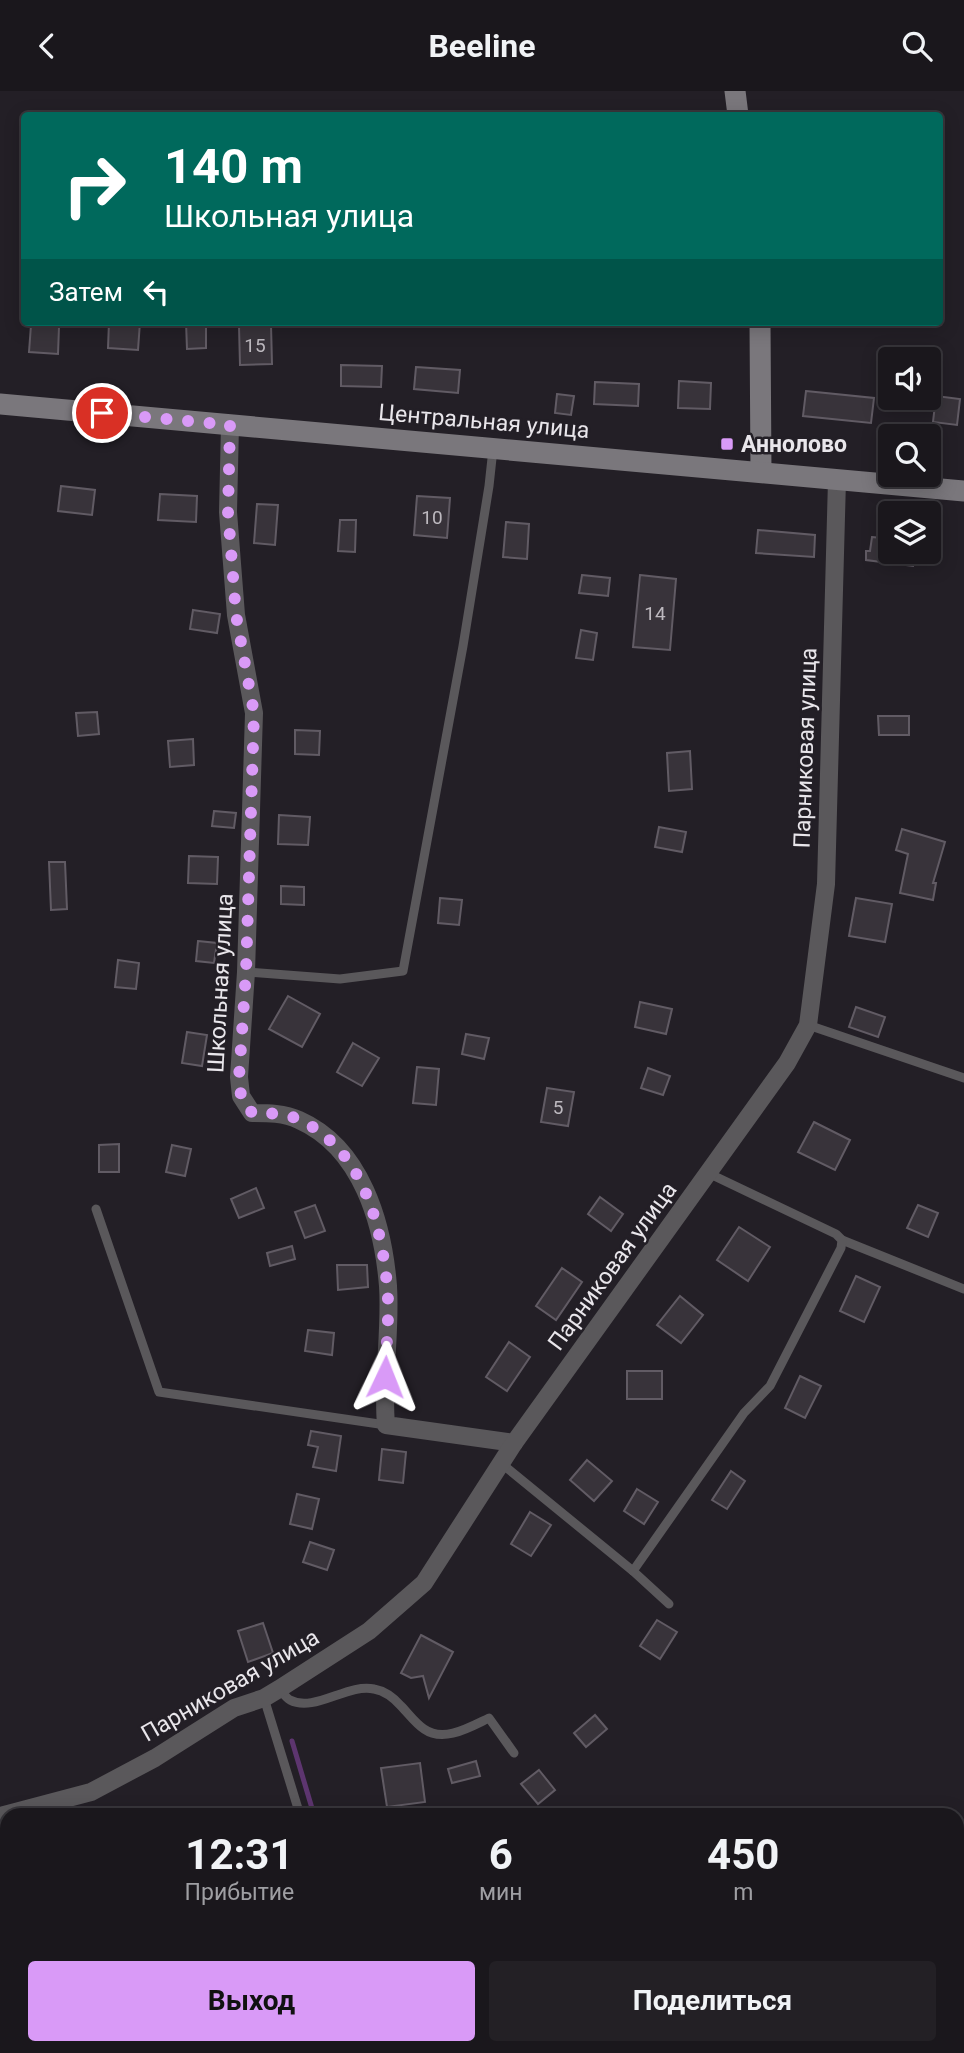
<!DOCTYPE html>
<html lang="ru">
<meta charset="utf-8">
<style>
:root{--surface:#1a171c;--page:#232025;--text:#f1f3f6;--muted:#9f9fa3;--line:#38363b;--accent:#d99af7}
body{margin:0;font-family:Roboto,sans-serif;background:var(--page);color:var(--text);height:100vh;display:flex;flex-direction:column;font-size:26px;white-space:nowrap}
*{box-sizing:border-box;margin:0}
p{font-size:23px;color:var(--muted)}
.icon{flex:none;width:38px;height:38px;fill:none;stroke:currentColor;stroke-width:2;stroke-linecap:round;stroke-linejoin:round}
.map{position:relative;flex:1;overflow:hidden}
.side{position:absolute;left:0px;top:1717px;width:964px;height:247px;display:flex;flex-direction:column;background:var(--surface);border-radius:21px 21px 0 0;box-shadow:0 4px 18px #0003,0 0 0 2px var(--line)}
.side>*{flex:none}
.banner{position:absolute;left:21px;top:21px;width:922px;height:214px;border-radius:7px;box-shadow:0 4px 18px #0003,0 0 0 2px var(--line);background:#00695c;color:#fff;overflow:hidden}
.fabs{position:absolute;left:878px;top:256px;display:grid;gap:14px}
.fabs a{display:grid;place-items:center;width:63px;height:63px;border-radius:7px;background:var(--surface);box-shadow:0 4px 18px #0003,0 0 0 2px var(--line);font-size:35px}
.pin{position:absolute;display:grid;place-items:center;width:60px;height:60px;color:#fff;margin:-30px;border:4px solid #fff;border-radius:50%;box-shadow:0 2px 7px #0007}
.me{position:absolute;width:77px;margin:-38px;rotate:2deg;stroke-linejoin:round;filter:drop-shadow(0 0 5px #0008)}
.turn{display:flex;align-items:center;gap:24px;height:147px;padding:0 28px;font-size:32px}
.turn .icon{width:91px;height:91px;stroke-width:2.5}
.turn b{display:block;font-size:49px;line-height:60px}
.then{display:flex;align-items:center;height:66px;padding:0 28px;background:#0003;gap:14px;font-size:26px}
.eta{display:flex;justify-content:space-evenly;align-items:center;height:119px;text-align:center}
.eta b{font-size:42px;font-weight:700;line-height:49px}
.cta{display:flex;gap:14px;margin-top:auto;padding:14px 28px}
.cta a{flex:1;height:80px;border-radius:7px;background:var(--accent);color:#111;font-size:28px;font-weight:700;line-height:80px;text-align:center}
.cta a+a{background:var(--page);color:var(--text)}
header{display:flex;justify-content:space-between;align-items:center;height:91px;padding:0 28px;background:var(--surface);font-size:32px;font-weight:700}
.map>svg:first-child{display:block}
</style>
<header><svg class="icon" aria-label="back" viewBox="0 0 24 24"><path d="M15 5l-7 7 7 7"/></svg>Beeline<svg class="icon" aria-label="search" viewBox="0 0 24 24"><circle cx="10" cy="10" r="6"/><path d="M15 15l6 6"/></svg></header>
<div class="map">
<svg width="964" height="1962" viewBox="0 0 964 1962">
<rect width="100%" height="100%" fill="#231f26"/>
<g fill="#5d356f">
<path d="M 964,1746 L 964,1802 L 957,1807 L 957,1752 Z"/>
<path d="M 502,1957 L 502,1956 L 673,1957 L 668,1959 L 624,1960 L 619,1962 L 498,1962 Z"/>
</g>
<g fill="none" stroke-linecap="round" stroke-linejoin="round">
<g stroke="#5d356f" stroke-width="5">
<path d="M 292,1650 L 314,1724"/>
<path d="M 383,1956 L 385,1962"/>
</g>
</g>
<g fill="#38333a" stroke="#615b64" stroke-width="2">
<path d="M 109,231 L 140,231 L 138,259 L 108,257 Z"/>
<path d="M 186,231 L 206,231 L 206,257 L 187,258 Z"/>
<path d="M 31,234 L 59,236 L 58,263 L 29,261 Z"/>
<path d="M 271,234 L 272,273 L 240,274 L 239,235 Z"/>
<path d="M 341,274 L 382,275 L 381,296 L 341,295 Z"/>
<path d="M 416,276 L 460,279 L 458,302 L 414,298 Z"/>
<path d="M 679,290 L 711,292 L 710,318 L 678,317 Z"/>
<path d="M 595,291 L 639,293 L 638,315 L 594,313 Z"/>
<path d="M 806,300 L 874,307 L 871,332 L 803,325 Z"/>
<path d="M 557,303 L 574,305 L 571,324 L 555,322 Z"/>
<path d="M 936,305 L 960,308 L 957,334 L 933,331 Z"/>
<path d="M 61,395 L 95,399 L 92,424 L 58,420 Z"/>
<path d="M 160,403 L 197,405 L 196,431 L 158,429 Z"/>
<path d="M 417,405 L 450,407 L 447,447 L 414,444 Z"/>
<path d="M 257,413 L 278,414 L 275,454 L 254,452 Z"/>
<path d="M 340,429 L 356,429 L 355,461 L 338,460 Z"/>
<path d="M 506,431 L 529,433 L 527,468 L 503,466 Z"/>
<path d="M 758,439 L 815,444 L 814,466 L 756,462 Z"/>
<path d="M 872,446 L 891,448 L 891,460 L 915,460 L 913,475 L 866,469 L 866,460 L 870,460 Z"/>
<path d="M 582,484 L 610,487 L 608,505 L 579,502 Z"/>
<path d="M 640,484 L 676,488 L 670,559 L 633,556 Z"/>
<path d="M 193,519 L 220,523 L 217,542 L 190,538 Z"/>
<path d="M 581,539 L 597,542 L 593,569 L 576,567 Z"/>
<path d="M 97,621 L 99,643 L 78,645 L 76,622 Z"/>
<path d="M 878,625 L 909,625 L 909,644 L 879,644 Z"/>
<path d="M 295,639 L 320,640 L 319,664 L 295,663 Z"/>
<path d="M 193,648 L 194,674 L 170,676 L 168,650 Z"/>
<path d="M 690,660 L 692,698 L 669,700 L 667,662 Z"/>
<path d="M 214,720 L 236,722 L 234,737 L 212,735 Z"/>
<path d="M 279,724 L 310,726 L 308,754 L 278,753 Z"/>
<path d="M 659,736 L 686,741 L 682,761 L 655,756 Z"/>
<path d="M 902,738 L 945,751 L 933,792 L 936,792 L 933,809 L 900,802 L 908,763 L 896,759 Z"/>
<path d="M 189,765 L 218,766 L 217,793 L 188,792 Z"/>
<path d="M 49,771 L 65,771 L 67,818 L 51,819 Z"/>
<path d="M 281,795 L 304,796 L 304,814 L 281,813 Z"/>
<path d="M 440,807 L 462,809 L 459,834 L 438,832 Z"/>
<path d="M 856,807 L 892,813 L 885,851 L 849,845 Z"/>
<path d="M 198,850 L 217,852 L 214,872 L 196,870 Z"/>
<path d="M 118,869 L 139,872 L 136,898 L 115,896 Z"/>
<path d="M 288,905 L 320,923 L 302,956 L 269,938 Z"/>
<path d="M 640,911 L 672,918 L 666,943 L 635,936 Z"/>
<path d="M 856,916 L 885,926 L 878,946 L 849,936 Z"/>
<path d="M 187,941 L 207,944 L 202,975 L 182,972 Z"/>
<path d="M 466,943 L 489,947 L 484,968 L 462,963 Z"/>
<path d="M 353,952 L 379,967 L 362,995 L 337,981 Z"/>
<path d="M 417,976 L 439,978 L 436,1014 L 413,1012 Z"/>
<path d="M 648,977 L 670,985 L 663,1004 L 641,997 Z"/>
<path d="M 547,997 L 574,1001 L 568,1035 L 541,1031 Z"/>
<path d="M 814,1031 L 850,1049 L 835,1079 L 798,1061 Z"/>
<path d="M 119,1053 L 119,1081 L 99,1081 L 99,1054 Z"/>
<path d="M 172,1054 L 191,1058 L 185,1085 L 166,1081 Z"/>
<path d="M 256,1097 L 264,1117 L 239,1127 L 231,1108 Z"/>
<path d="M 600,1106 L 623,1123 L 611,1140 L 588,1123 Z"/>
<path d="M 315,1114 L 325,1140 L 305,1147 L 295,1121 Z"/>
<path d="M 918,1114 L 938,1122 L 928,1146 L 907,1137 Z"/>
<path d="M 739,1136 L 770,1156 L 748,1190 L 717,1169 Z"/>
<path d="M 292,1155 L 295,1168 L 270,1175 L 267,1162 Z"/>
<path d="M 337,1174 L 367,1174 L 368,1196 L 338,1199 Z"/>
<path d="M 562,1177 L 582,1191 L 556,1229 L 536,1215 Z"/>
<path d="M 856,1185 L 880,1196 L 864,1231 L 840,1220 Z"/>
<path d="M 680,1205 L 703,1224 L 681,1252 L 657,1234 Z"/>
<path d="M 308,1239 L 334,1242 L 332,1264 L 305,1260 Z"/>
<path d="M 509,1251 L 530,1266 L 507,1300 L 486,1286 Z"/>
<rect x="627" y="1280" width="35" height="28"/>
<path d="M 800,1285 L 821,1295 L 805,1327 L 785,1317 Z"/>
<path d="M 311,1340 L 341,1345 L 336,1380 L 313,1376 L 318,1356 L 308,1354 Z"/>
<path d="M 382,1358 L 406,1361 L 403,1392 L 379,1389 Z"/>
<path d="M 587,1369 L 612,1390 L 594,1410 L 570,1389 Z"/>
<path d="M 731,1380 L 745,1390 L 727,1418 L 712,1409 Z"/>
<path d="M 637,1398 L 658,1411 L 644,1433 L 624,1420 Z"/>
<path d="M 297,1403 L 319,1408 L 312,1438 L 290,1433 Z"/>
<path d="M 530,1421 L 551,1434 L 531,1465 L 511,1453 Z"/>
<path d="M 310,1451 L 334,1459 L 327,1479 L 303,1471 Z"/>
<path d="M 657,1529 L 677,1541 L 660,1568 L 640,1555 Z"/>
<path d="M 263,1532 L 273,1562 L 248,1571 L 238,1540 Z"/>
<path d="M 421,1544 L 453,1561 L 429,1607 L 423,1585 L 411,1587 L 401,1582 Z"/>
<path d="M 595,1624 L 607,1638 L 586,1656 L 574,1642 Z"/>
<path d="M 476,1670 L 480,1685 L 452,1692 L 448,1678 Z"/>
<path d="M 420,1672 L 425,1711 L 387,1716 L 381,1677 Z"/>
<path d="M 539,1679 L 555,1699 L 538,1713 L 521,1693 Z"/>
</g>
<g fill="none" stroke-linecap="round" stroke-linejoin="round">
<g stroke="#5a585b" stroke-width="9">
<path d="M 246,881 L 340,888 L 403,880 L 463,555 L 489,395 L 493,358"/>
<path d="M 808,934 L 964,987"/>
<path d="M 96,1118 L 159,1301 L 386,1334"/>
<path d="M 842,1149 L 964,1198"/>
<path d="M 502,1373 L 633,1480 L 669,1513"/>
<path d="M 633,1480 L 744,1322 L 770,1295 L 841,1157 L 842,1149 L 836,1143 L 708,1082"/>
<path d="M 279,1598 C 282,1601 286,1607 290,1609 C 314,1622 348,1592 374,1598 C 385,1600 394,1607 401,1615 C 408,1622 415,1632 424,1638 C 444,1652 470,1636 489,1627 L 514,1662"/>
<path d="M 264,1607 L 300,1724"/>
</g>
<g stroke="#5a585b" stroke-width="18">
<path d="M 230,334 L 228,421 L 236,524 L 254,622 L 246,881 L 239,986 L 241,1005 L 252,1022 C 268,1022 284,1022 299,1029 C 362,1057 383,1133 388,1195 C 391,1241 382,1288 386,1334 L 514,1352"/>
<path d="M 0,1725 L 91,1701 L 155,1667 L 234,1617 L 264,1607 L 279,1598 L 369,1540 L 424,1492 L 514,1352 L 787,972 L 808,934 L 826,793 L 837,389"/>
</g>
<g stroke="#7a777c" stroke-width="21">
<path d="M 735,0 L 738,24"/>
<path d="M 760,231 L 761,381"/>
<path d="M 0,313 L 964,400"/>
</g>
</g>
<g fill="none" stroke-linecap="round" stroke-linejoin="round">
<path stroke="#d99af7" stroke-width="12" stroke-dasharray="0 21.6" d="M 102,322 L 230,334 L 228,421 L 236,524 L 254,622 L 246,881 L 239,986 L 241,1005 L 252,1022 C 268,1022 285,1022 300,1029 C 362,1059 381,1131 387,1194 C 390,1223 386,1256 385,1286"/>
</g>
<rect fill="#d99af7" stroke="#231f26" stroke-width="2.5" x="720" y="346" width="14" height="14" rx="3.5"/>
<g text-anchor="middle" stroke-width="5" stroke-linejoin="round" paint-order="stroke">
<g font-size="19" fill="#bdb9bf">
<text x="255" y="261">15</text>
<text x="432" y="433">10</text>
<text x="655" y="529">14</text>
<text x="558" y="1023">5</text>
</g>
<g font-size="23" fill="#e9e6eb" stroke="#231f26">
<text transform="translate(484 330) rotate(5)" y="8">Центральная улица</text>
<text transform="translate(805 657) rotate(-88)" y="8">Парниковая улица</text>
<text transform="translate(220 892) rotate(-87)" y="8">Школьная улица</text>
<text transform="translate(612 1175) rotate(-54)" y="8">Парниковая улица</text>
<text transform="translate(230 1594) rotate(-30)" y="8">Парниковая улица</text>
</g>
<g font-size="23" font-weight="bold" fill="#e9e6eb" stroke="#231f26" text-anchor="start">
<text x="741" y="361">Аннолово</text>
</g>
</g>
</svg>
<div class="fabs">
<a><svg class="icon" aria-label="sound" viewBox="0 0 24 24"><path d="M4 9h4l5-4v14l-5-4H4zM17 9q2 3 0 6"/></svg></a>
<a><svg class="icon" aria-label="search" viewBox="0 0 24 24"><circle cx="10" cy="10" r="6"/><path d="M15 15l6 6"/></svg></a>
<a><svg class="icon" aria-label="layers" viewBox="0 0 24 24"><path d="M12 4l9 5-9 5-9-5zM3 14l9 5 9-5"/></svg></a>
</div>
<div class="pin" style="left:102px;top:322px;background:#d93025"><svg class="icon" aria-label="arrive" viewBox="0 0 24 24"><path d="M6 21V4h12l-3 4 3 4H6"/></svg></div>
<svg class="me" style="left:385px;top:1286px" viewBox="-20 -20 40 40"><path d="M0-17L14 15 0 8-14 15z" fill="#d99af7" stroke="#fff" stroke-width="4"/></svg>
<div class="banner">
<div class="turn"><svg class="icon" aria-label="right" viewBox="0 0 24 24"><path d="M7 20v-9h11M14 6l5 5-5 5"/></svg><div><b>140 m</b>Школьная улица</div></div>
<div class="then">Затем<svg class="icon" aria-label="left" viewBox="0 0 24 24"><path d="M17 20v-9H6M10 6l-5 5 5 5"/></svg></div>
</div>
<section class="side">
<div class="eta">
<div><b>12:31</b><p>Прибытие</p></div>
<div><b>6</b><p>мин</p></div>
<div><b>450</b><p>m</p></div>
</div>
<div class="cta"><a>Выход</a><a>Поделиться</a></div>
</section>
</div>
